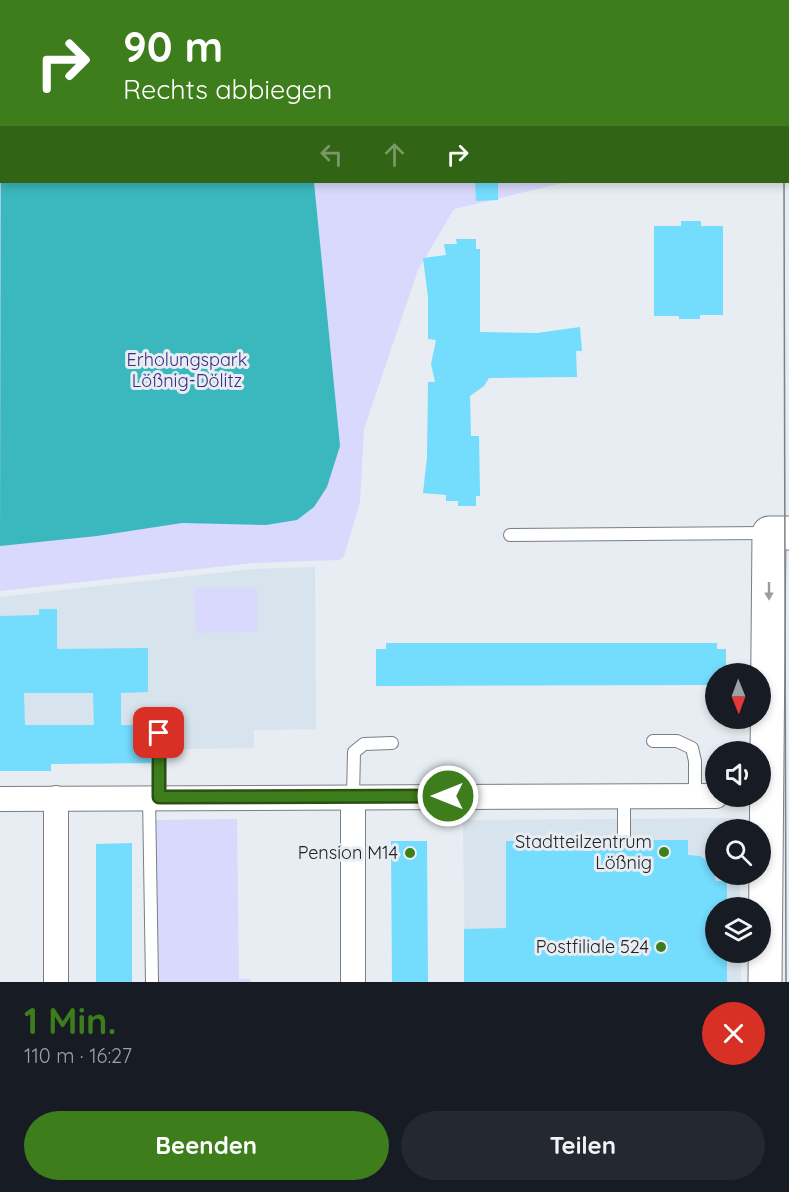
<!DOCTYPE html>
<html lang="de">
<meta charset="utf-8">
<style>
:root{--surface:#171b24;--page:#242831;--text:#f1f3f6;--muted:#9ea1a6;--accent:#3e7d1b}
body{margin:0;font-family:Quicksand,sans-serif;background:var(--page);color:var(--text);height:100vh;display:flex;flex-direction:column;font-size:22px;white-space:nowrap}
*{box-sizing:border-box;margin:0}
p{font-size:20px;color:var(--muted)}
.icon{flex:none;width:33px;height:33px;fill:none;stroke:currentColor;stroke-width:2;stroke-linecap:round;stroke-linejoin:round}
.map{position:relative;height:982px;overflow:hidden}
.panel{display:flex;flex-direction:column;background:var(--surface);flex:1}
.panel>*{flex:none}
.guide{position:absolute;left:0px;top:0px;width:789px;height:183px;box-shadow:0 3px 9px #0003;background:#3e7d1b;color:#fff;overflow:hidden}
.needle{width:39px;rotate:179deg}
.fabs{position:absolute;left:705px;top:663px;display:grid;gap:12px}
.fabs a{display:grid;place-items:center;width:66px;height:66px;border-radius:50%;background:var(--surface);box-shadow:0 3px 9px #0003;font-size:30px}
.pin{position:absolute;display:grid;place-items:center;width:51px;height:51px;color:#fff;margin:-26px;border-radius:12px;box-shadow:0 3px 9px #0006}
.me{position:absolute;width:66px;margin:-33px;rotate:270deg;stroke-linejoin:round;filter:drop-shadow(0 0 4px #0008)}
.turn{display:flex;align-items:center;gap:21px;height:126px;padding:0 24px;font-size:27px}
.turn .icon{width:78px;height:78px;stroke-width:2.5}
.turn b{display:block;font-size:42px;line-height:51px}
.lanes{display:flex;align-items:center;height:57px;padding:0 24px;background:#0003;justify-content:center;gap:30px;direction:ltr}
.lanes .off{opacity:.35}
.round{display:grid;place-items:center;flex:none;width:63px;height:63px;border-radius:32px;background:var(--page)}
.overview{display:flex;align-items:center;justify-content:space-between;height:102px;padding:0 24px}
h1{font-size:36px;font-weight:700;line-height:45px;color:var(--accent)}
.primary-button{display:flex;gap:12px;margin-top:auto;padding:12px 24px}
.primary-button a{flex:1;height:69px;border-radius:36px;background:var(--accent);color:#fff;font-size:24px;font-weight:700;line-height:69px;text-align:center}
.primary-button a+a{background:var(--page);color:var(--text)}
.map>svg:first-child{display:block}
</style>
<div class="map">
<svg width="789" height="982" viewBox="0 0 789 982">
<rect width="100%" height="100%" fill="#e7edf2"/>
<g fill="#d7e3ed">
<path d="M 315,567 L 316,729 L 254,730 L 254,748 L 183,749 L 183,743 L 166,743 L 165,733 L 151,733 L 151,763 L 0,764 L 0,597 L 253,569 Z"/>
<path d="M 739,818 L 739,829 L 716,830 L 716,874 L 740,875 L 740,907 L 716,908 L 716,952 L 741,953 L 741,982 L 465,982 L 463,820 Z"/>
</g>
<g fill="#d9d9fd">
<path d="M 0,0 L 769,0 L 2,2 L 2,182 L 587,182 L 563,183 L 454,209 L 418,270 L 364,429 L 360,502 L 344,556 L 339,560 L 253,563 L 0,591 Z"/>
<path d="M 257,587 L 257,632 L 196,633 L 194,589 Z"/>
<path d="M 237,819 L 239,979 L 250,979 L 250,982 L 152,982 L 149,820 Z"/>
</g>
<g fill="#3bb7be">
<path d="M 32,0 L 293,0 L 293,1 L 29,1 Z"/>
<path d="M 1,17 L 2,182 L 314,182 L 340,446 L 327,487 L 314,507 L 297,520 L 266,525 L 182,523 L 97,536 L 0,546 Z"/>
</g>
<g fill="#74dcfd" fill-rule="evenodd">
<path d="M 475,182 L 498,182 L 498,200 L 476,201 Z"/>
<path d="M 681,221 L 701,221 L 701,226 L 723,226 L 723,315 L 700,315 L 700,319 L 679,319 L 679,316 L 654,316 L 654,226 L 681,226 Z"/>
<path d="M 456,239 L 476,239 L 476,249 L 480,249 L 480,332 L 537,333 L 580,327 L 582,351 L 576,351 L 577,377 L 489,378 L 484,386 L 470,396 L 471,436 L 479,436 L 480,496 L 476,496 L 476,506 L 458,506 L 458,501 L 446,501 L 446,495 L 423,493 L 427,457 L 428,382 L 435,382 L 431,364 L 436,340 L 428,339 L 428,297 L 423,258 L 446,255 L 444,244 L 457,244 Z"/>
<path d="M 39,609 L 57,609 L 57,649 L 148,648 L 148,692 L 121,693 L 121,725 L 151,725 L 151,763 L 51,764 L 51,771 L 0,771 L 0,616 L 39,615 ZM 24,693 L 93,693 L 94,725 L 25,725 Z"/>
<path d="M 386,643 L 717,643 L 717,649 L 726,649 L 726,674 L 716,674 L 716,685 L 376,686 L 376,649 L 386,649 Z"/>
<path d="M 616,840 L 619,847 L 625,848 L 631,845 L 632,840 L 688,840 L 688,855 L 700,856 L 706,860 L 711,865 L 716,881 L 727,881 L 727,908 L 716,908 L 716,952 L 727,952 L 727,982 L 464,982 L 464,929 L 506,928 L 506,841 Z"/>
<path d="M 391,841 L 427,841 L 428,982 L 392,982 Z"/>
<path d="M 132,843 L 132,982 L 96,982 L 96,844 Z"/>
</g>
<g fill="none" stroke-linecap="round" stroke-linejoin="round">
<g stroke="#797f83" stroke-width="14">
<g id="service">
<path d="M 584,0 L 584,2"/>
<path d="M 510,535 L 767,533"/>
<path d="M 159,733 L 159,797"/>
<path d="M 653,741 L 677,741 L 692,748 L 695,761 L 695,796"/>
<path d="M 624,796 L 624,840"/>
<path d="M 149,797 L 152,982"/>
<path d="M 353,797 L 354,752 L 364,744 L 392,743"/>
</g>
</g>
<g stroke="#797f83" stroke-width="26">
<g id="minor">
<path d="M 353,797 L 353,982"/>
<path d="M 56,798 L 56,982"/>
<path d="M 0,799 L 716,796"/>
</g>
</g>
<g stroke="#797f83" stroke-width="35">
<path id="secondary" d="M 765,982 L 769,533 L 789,533"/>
</g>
<use href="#service" stroke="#fff" stroke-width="12"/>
<use href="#minor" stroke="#fff" stroke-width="24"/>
<use href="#secondary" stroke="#fff" stroke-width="33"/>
<g stroke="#7d8184" stroke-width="1.5">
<path d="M 783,0 L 783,2"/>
<path d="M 784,182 L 786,982"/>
</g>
</g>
<defs><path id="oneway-solid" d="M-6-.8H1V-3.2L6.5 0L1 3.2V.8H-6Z" transform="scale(1.5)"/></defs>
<use fill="#9b9c9c" href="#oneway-solid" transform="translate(769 591) rotate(90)"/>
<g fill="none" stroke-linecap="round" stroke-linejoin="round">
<g stroke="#285112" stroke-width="15">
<path id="route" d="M 159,733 L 159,797 L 448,796"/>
</g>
<use href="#route" stroke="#3e7d1b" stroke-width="10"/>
</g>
<g fill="#3e7d1b" stroke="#e7edf2" stroke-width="2">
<circle cx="664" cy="852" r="6"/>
<circle cx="410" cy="853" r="6"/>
<circle cx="661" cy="947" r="6"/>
</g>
<g text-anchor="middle" stroke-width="6" stroke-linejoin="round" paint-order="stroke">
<g font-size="18" fill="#3b2c81" stroke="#e7edf2">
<text x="187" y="366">Erholungspark<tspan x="187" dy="21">Lößnig-Dölitz</tspan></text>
</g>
<g font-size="18" fill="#202224" stroke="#e7edf2" text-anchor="end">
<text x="652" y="848">Stadtteilzentrum<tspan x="652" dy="21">Lößnig</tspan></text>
<text x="398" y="859">Pension M14</text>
<text x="649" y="953">Postfiliale 524</text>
</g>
</g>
</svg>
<div class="fabs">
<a><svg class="needle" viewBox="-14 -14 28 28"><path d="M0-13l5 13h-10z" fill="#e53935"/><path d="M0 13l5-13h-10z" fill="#9ea1a6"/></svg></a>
<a><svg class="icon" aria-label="sound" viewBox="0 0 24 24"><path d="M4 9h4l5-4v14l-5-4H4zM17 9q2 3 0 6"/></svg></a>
<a><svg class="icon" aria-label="search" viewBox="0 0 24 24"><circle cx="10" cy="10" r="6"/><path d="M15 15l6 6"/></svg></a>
<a><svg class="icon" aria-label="layers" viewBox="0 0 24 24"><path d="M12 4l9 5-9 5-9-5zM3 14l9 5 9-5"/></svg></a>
</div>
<div class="pin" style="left:159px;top:733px;background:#d93025"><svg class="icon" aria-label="arrive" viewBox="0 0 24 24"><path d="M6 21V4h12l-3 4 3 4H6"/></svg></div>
<svg class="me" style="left:448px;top:796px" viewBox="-20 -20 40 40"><circle r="17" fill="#3e7d1b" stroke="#fff" stroke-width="3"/><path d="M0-11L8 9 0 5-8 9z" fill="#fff"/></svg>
<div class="guide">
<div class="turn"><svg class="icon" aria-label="right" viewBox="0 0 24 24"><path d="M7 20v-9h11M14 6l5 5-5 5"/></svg><div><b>90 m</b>Rechts abbiegen</div></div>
<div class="lanes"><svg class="icon off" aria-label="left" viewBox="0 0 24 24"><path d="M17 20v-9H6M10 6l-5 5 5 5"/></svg><svg class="icon off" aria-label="ahead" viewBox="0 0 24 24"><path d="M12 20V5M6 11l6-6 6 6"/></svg><svg class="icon" aria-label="right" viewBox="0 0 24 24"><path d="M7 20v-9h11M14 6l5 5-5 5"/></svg></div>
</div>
</div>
<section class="panel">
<div class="overview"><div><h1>1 Min.</h1><p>110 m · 16:27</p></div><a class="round" style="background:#d93025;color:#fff"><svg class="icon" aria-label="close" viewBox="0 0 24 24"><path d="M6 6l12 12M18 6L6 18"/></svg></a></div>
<div class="primary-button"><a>Beenden</a><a>Teilen</a></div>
</section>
